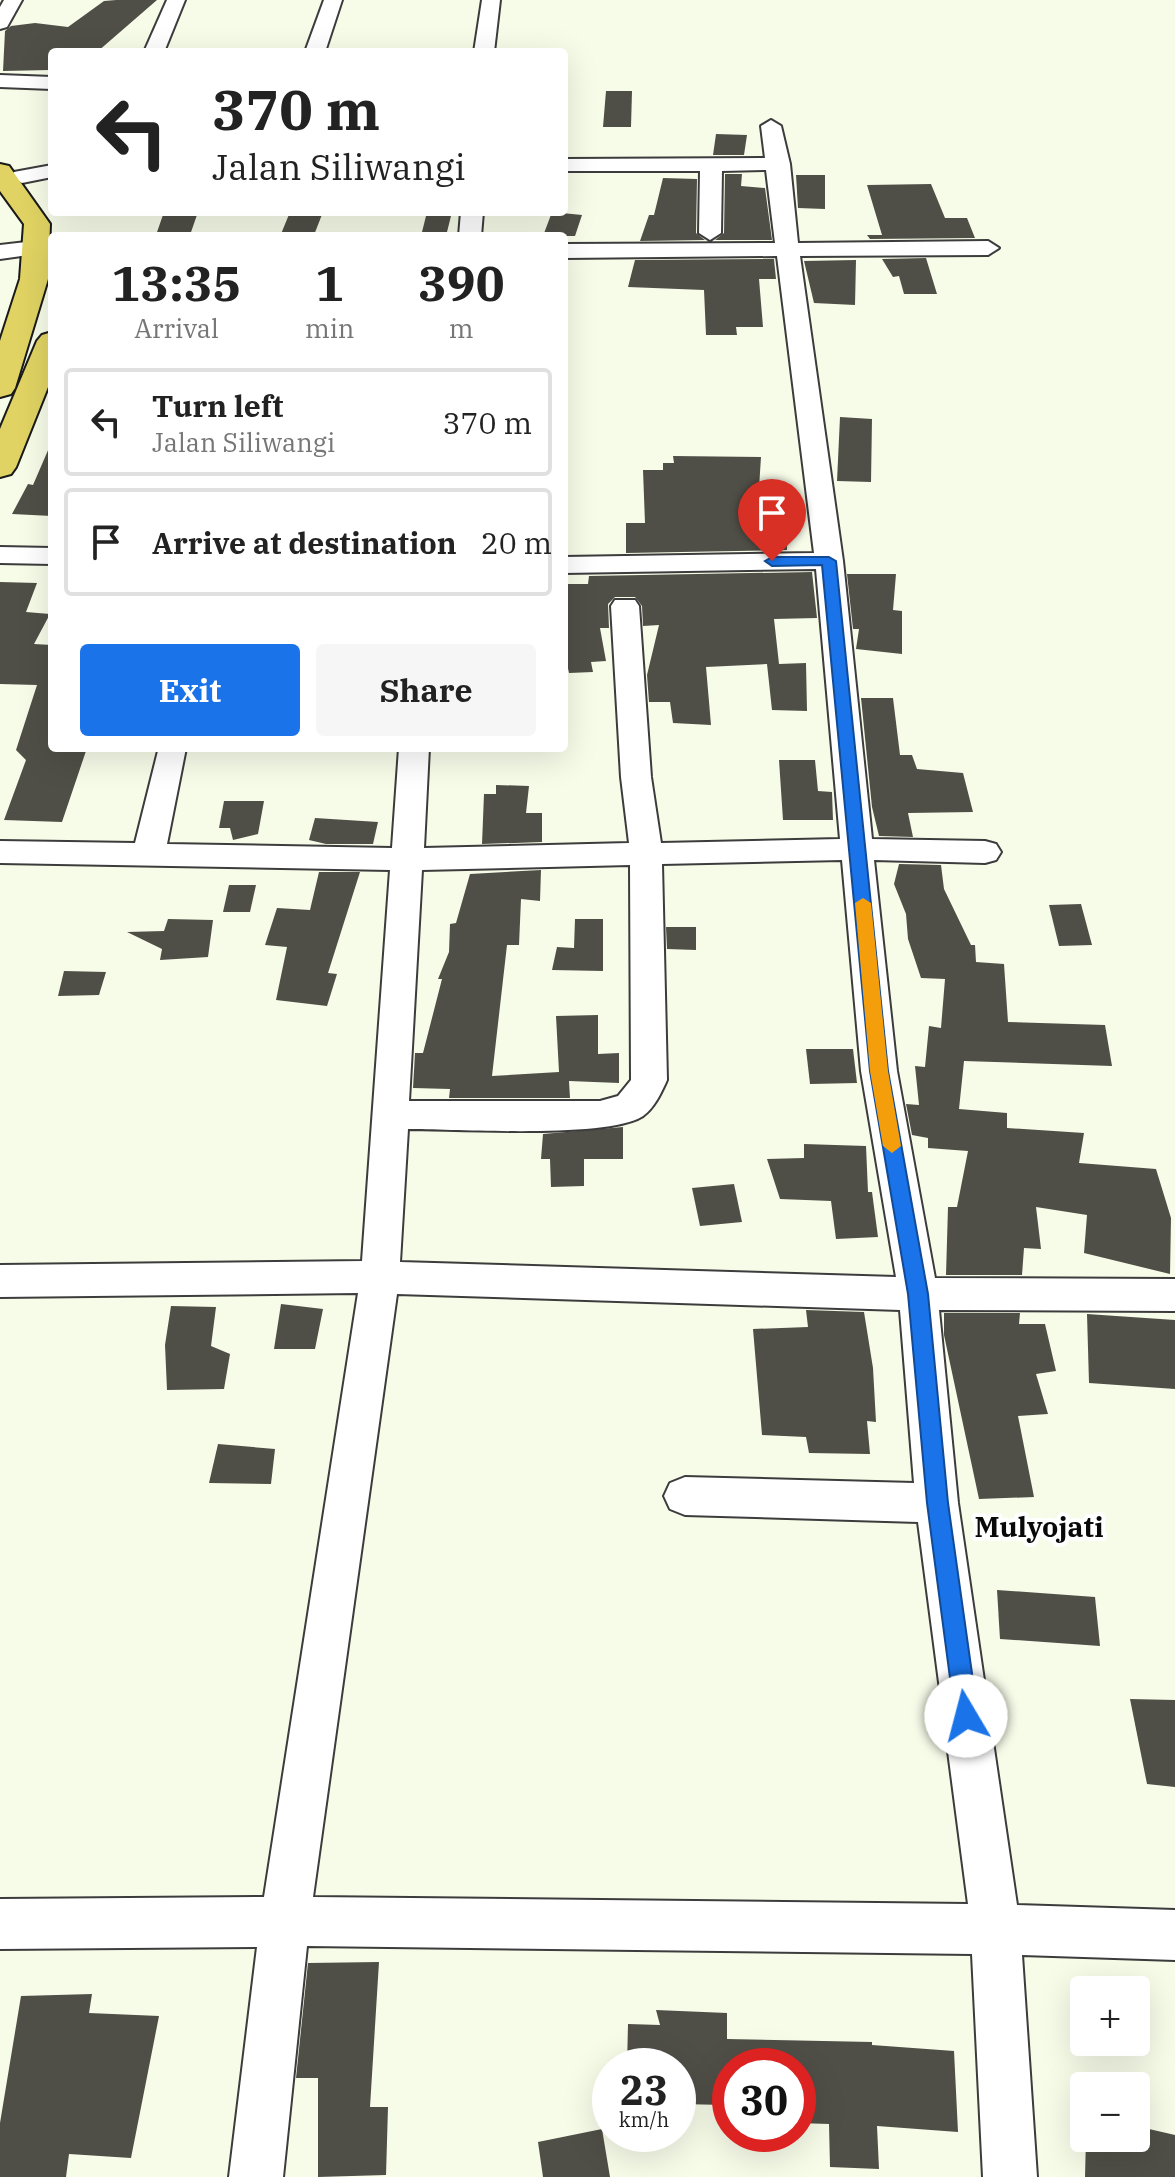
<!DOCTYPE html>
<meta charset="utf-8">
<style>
:root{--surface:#fff;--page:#f6f6f6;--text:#222;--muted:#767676;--line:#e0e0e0;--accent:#1a73e8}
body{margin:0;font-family:"IBM Plex Serif",serif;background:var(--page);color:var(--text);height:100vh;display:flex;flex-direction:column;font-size:30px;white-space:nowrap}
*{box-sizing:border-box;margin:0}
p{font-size:26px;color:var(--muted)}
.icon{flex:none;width:44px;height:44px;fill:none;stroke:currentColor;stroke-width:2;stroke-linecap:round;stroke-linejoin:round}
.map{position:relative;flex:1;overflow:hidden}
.sheet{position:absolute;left:48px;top:232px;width:520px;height:520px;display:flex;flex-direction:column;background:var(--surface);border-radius:8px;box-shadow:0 8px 32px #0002}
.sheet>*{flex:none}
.top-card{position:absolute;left:48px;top:48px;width:520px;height:168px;border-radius:8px;box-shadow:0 8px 32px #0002;background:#fff;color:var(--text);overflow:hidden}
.buttons{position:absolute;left:1070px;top:1976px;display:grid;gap:16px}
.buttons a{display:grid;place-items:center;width:80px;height:80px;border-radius:8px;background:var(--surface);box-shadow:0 8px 32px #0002;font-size:40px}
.speed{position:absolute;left:592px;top:2048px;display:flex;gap:16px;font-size:40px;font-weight:700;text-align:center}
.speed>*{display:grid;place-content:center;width:104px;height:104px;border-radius:50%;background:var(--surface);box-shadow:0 8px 32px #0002;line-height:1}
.speed small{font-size:20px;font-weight:400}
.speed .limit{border:12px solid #d22;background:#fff;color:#111}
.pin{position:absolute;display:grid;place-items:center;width:68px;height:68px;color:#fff;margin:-82px -34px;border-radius:50% 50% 50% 0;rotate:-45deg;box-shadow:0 0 8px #0007}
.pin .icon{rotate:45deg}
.me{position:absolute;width:88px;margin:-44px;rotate:352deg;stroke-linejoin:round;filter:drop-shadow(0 0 6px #0008)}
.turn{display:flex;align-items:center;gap:28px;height:168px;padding:0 32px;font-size:36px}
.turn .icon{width:104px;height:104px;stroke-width:2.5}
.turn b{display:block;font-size:56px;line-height:68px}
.eta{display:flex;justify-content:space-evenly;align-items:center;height:136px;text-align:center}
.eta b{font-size:48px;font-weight:700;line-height:56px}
.cta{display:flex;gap:16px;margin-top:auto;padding:16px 32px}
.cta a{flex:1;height:92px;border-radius:8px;background:var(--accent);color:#fff;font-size:32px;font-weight:700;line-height:92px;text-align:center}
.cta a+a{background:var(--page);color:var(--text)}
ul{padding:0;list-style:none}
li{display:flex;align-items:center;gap:24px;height:108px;margin:0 16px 12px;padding:0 16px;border:4px solid var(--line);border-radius:8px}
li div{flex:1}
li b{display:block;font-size:30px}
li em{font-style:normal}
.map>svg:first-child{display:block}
</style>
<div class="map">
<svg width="1175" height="2177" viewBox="0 0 1175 2177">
<rect width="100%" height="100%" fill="#f7fce9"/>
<g fill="#504f47">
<path d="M 116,0 L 157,0 L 97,52 L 52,52 L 49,70 L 3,71 L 5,31 L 11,26 L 35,23 L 68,27 L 104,1 Z"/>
<path d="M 606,91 L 632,91 L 631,127 L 603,127 Z"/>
<path d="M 716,134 L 747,135 L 744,155 L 713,155 Z"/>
<path d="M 725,174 L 742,174 L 741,186 L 765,188 L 772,240 L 715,240 L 724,233 Z"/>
<path d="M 796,175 L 825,175 L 825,209 L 798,208 Z"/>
<path d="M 663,178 L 697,179 L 696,233 L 705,240 L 640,241 L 649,215 L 654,215 Z"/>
<path d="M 931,184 L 945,218 L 967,218 L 975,238 L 870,239 L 867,235 L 882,235 L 867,185 Z"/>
<path d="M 164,212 L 198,212 L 190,235 L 156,235 Z"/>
<path d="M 290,212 L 323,212 L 314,235 L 281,234 Z"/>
<path d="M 427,212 L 452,212 L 446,236 L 421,236 Z"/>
<path d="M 552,212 L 582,215 L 575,236 L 543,236 Z"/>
<path d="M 926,258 L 937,294 L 904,294 L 899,276 L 893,277 L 882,259 Z"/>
<path d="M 774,259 L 776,279 L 759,279 L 763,327 L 736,327 L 737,335 L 706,335 L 704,290 L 628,287 L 635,260 Z"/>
<path d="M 856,260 L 855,305 L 814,303 L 804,261 Z"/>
<path d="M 840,417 L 872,419 L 871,482 L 837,481 Z"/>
<path d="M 52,441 L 52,516 L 12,514 L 28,484 L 33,485 Z"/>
<path d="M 673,456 L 761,457 L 757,519 L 787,519 L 787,550 L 626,553 L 626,523 L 645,523 L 643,470 L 663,470 L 663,463 L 674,463 Z"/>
<path d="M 812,572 L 817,618 L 774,619 L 779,664 L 806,663 L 807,711 L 772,710 L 767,664 L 706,667 L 711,725 L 673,723 L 670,702 L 649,702 L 647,675 L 659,625 L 643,626 L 642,606 L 635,597 L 615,597 L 608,604 L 609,628 L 600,628 L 606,661 L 591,662 L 593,672 L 569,673 L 564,650 L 564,584 L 588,584 L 589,576 Z"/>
<path d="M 847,574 L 896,574 L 893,610 L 902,611 L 902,654 L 856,649 L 859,629 L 853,629 Z"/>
<path d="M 0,582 L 37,583 L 26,612 L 50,614 L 34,644 L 52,645 L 52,748 L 87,748 L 62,822 L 4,820 L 26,760 L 16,750 L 37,685 L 0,684 Z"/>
<path d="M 861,698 L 893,698 L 900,755 L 912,755 L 917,769 L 963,773 L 973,812 L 908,813 L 913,837 L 879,836 L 872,807 Z"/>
<path d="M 779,760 L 815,760 L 818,791 L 832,792 L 833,820 L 783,820 Z"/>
<path d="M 496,785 L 529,786 L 526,813 L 542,813 L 542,842 L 482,844 L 484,794 L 496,794 Z"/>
<path d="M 224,801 L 264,801 L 258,834 L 233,840 L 230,828 L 219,828 Z"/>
<path d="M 315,818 L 378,822 L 373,844 L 326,844 L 309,840 Z"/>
<path d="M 899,864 L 941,865 L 944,889 L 971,945 L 975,945 L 976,962 L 1004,964 L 1008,1022 L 1105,1025 L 1112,1066 L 964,1061 L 959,1109 L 1007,1113 L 1007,1128 L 1084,1133 L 1079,1163 L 1156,1169 L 1171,1218 L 1170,1274 L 1084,1253 L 1087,1215 L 1036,1207 L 1041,1249 L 1024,1248 L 1022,1275 L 946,1275 L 948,1207 L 957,1207 L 968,1151 L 928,1148 L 928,1138 L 912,1135 L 906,1104 L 919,1105 L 915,1066 L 925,1067 L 929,1026 L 941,1028 L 945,979 L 921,978 L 908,939 L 906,914 L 894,884 Z"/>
<path d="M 541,870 L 540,901 L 521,899 L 519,945 L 507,945 L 492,1076 L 559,1072 L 556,1016 L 598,1015 L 598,1054 L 619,1053 L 619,1083 L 569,1081 L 570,1098 L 449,1098 L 450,1089 L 413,1088 L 415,1053 L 423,1053 L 442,979 L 438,979 L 449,952 L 450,924 L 456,923 L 470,874 Z"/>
<path d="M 319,872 L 360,872 L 328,973 L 337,974 L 327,1006 L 276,1000 L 287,947 L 265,945 L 277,908 L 310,910 Z"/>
<path d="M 229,885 L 256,885 L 250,912 L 223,912 Z"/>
<path d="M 1081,904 L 1092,945 L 1059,946 L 1049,905 Z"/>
<path d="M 168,919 L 213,920 L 208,957 L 160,960 L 162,949 L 127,932 L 164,931 Z"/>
<path d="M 575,919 L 603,919 L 603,971 L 552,970 L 557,947 L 574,948 Z"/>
<path d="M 666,927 L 696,927 L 696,950 L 667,949 Z"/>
<path d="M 64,971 L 106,972 L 99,995 L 58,996 Z"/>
<path d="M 806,1049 L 853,1049 L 857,1083 L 810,1084 Z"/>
<path d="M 623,1127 L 623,1159 L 584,1159 L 584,1186 L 551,1187 L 550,1159 L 541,1159 L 543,1134 Z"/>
<path d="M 804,1144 L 866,1146 L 868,1192 L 872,1192 L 878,1237 L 836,1239 L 831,1201 L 780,1199 L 767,1159 L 804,1158 Z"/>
<path d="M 734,1184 L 742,1222 L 700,1226 L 692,1188 Z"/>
<path d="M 281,1304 L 323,1309 L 315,1349 L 274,1349 Z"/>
<path d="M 171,1306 L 216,1307 L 211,1346 L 230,1354 L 224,1389 L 167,1390 L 165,1345 Z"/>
<path d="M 806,1310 L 864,1312 L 873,1368 L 876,1422 L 867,1421 L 870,1454 L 809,1453 L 806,1437 L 762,1435 L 753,1329 L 808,1327 Z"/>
<path d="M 944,1313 L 1020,1313 L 1019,1324 L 1045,1324 L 1056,1371 L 1036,1374 L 1048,1414 L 1018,1416 L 1034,1497 L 979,1499 L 944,1335 Z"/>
<path d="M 1087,1314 L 1175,1320 L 1175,1389 L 1089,1383 Z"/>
<path d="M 218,1444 L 275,1449 L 271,1484 L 209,1483 Z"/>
<path d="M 997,1590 L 1095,1597 L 1100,1646 L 1000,1639 Z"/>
<path d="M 1130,1699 L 1175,1700 L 1175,1787 L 1147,1784 Z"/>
<path d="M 379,1962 L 370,2107 L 388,2107 L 386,2175 L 318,2177 L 318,2078 L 296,2078 L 308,1963 Z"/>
<path d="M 92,1994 L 89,2013 L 159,2016 L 131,2158 L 69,2154 L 66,2177 L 0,2177 L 0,2123 L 21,1996 Z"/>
<path d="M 656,2010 L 727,2013 L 727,2039 L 872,2042 L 872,2045 L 954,2051 L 958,2132 L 877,2126 L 879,2169 L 830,2167 L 829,2124 L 798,2123 L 798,2066 L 727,2066 L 727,2105 L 678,2104 L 678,2066 L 627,2066 L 628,2024 L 660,2025 Z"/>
<path d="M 1136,2126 L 1175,2135 L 1175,2177 L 1085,2177 L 1086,2138 L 1136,2138 Z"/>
<path d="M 602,2129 L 610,2177 L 543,2177 L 538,2142 Z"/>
</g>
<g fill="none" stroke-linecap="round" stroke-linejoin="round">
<g stroke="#3c3c3c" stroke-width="4">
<g id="minor">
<path d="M 4,0 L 22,0 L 7,27 L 0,29 L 0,7 Z"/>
<path d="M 167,0 L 185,0 L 164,52 L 144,52 Z"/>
<path d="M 324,0 L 342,0 L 325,52 L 305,52 Z"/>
<path d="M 482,0 L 500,0 L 494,52 L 474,52 Z"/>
<path d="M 0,75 L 52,77 L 52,89 L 0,87 Z"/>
<path d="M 771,120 L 781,126 L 790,164 L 798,243 L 988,241 L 999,248 L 988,255 L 800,256 L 843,561 L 872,839 L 985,841 L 996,844 L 1001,852 L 996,860 L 985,863 L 874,860 L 897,1071 L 935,1278 L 1175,1279 L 1175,1311 L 939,1310 L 958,1503 L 1017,1905 L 1175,1910 L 1175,1960 L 1022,1955 L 1037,2177 L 983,2177 L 972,1954 L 307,1946 L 283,2177 L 229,2177 L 257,1947 L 0,1949 L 0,1899 L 264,1897 L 358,1293 L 0,1297 L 0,1265 L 362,1261 L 390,870 L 0,863 L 0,841 L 135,843 L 158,751 L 186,748 L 167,844 L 392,848 L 399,748 L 429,748 L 424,848 L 629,843 L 621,777 L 611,606 L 615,600 L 635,600 L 639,606 L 651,777 L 661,843 L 840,839 L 816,569 L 564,573 L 564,557 L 814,553 L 777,256 L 564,258 L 564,244 L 775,243 L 766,170 L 722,171 L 721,233 L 710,240 L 699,233 L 700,171 L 564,171 L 564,159 L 765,158 L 761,126 ZM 842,860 L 861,1071 L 896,1277 L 400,1262 L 408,1129 C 456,1129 608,1139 643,1116 C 655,1107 661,1093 667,1080 L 662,864 ZM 630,865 L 631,1080 L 618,1096 L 600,1101 L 409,1101 L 422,870 ZM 397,1294 L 900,1310 L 914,1483 L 685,1477 L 670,1483 L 664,1496 L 670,1509 L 685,1515 L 918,1522 L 968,1904 L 313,1897 Z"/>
<path d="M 52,165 L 52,177 L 22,183 L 11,177 L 14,172 Z"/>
<path d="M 461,212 L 483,212 L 481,236 L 459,236 Z"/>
<path d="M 35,241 L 43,243 L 46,248 L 43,253 L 0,259 L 0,245 Z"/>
<path d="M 0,547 L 52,548 L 52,564 L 0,563 Z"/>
</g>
</g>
<g stroke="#1a1a1a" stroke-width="4">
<g id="highway">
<path d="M 0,164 L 9,166 L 50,224 L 48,279 L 15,388 L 11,394 L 0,397 L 0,341 L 20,279 L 24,224 L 0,191 Z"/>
<path d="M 52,332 L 52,377 L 16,467 L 11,474 L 0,477 L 0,429 L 37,341 L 42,335 Z"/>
</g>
</g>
<use href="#minor" fill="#fff" fill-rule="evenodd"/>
<use href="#highway" fill="#e0d363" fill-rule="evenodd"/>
</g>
<path fill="#1a73e8" stroke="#114b97" stroke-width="2" d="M 829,557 L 836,561 L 888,1071 L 928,1294 L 948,1503 L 978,1716 L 975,1724 L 966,1727 L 958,1724 L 955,1716 L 927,1503 L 908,1294 L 870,1071 L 822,565 L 772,566 L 765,561 L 772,557 Z"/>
<path fill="#f59e0b" d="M 863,898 L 871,903 L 888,1071 L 901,1146 L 892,1153 L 883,1146 L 870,1071 L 855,903 Z"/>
<g text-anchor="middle" stroke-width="8" stroke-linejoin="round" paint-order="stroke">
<g font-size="28" font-weight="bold" fill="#090909" stroke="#fff">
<text x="1039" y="1537">Mulyojati</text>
</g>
</g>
</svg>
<div class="buttons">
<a>+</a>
<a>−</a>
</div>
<div class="speed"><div>23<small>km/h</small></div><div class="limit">30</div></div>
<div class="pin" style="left:772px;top:561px;background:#d93025"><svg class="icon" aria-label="arrive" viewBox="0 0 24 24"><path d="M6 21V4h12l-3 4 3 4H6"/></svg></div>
<svg class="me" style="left:966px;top:1716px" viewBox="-20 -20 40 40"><circle r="19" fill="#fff"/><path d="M0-13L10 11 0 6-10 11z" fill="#1a73e8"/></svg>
<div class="top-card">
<div class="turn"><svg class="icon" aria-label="left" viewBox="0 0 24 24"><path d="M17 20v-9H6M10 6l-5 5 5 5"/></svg><div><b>370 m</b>Jalan Siliwangi</div></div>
</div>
<section class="sheet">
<div class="eta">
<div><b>13:35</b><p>Arrival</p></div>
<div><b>1</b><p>min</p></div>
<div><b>390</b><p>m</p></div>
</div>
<ul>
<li><svg class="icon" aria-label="left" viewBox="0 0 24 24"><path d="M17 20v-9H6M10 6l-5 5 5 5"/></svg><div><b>Turn left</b><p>Jalan Siliwangi</p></div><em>370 m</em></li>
<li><svg class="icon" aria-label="arrive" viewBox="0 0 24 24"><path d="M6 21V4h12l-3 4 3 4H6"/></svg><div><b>Arrive at destination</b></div><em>20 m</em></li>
</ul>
<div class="cta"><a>Exit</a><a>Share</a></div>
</section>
</div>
